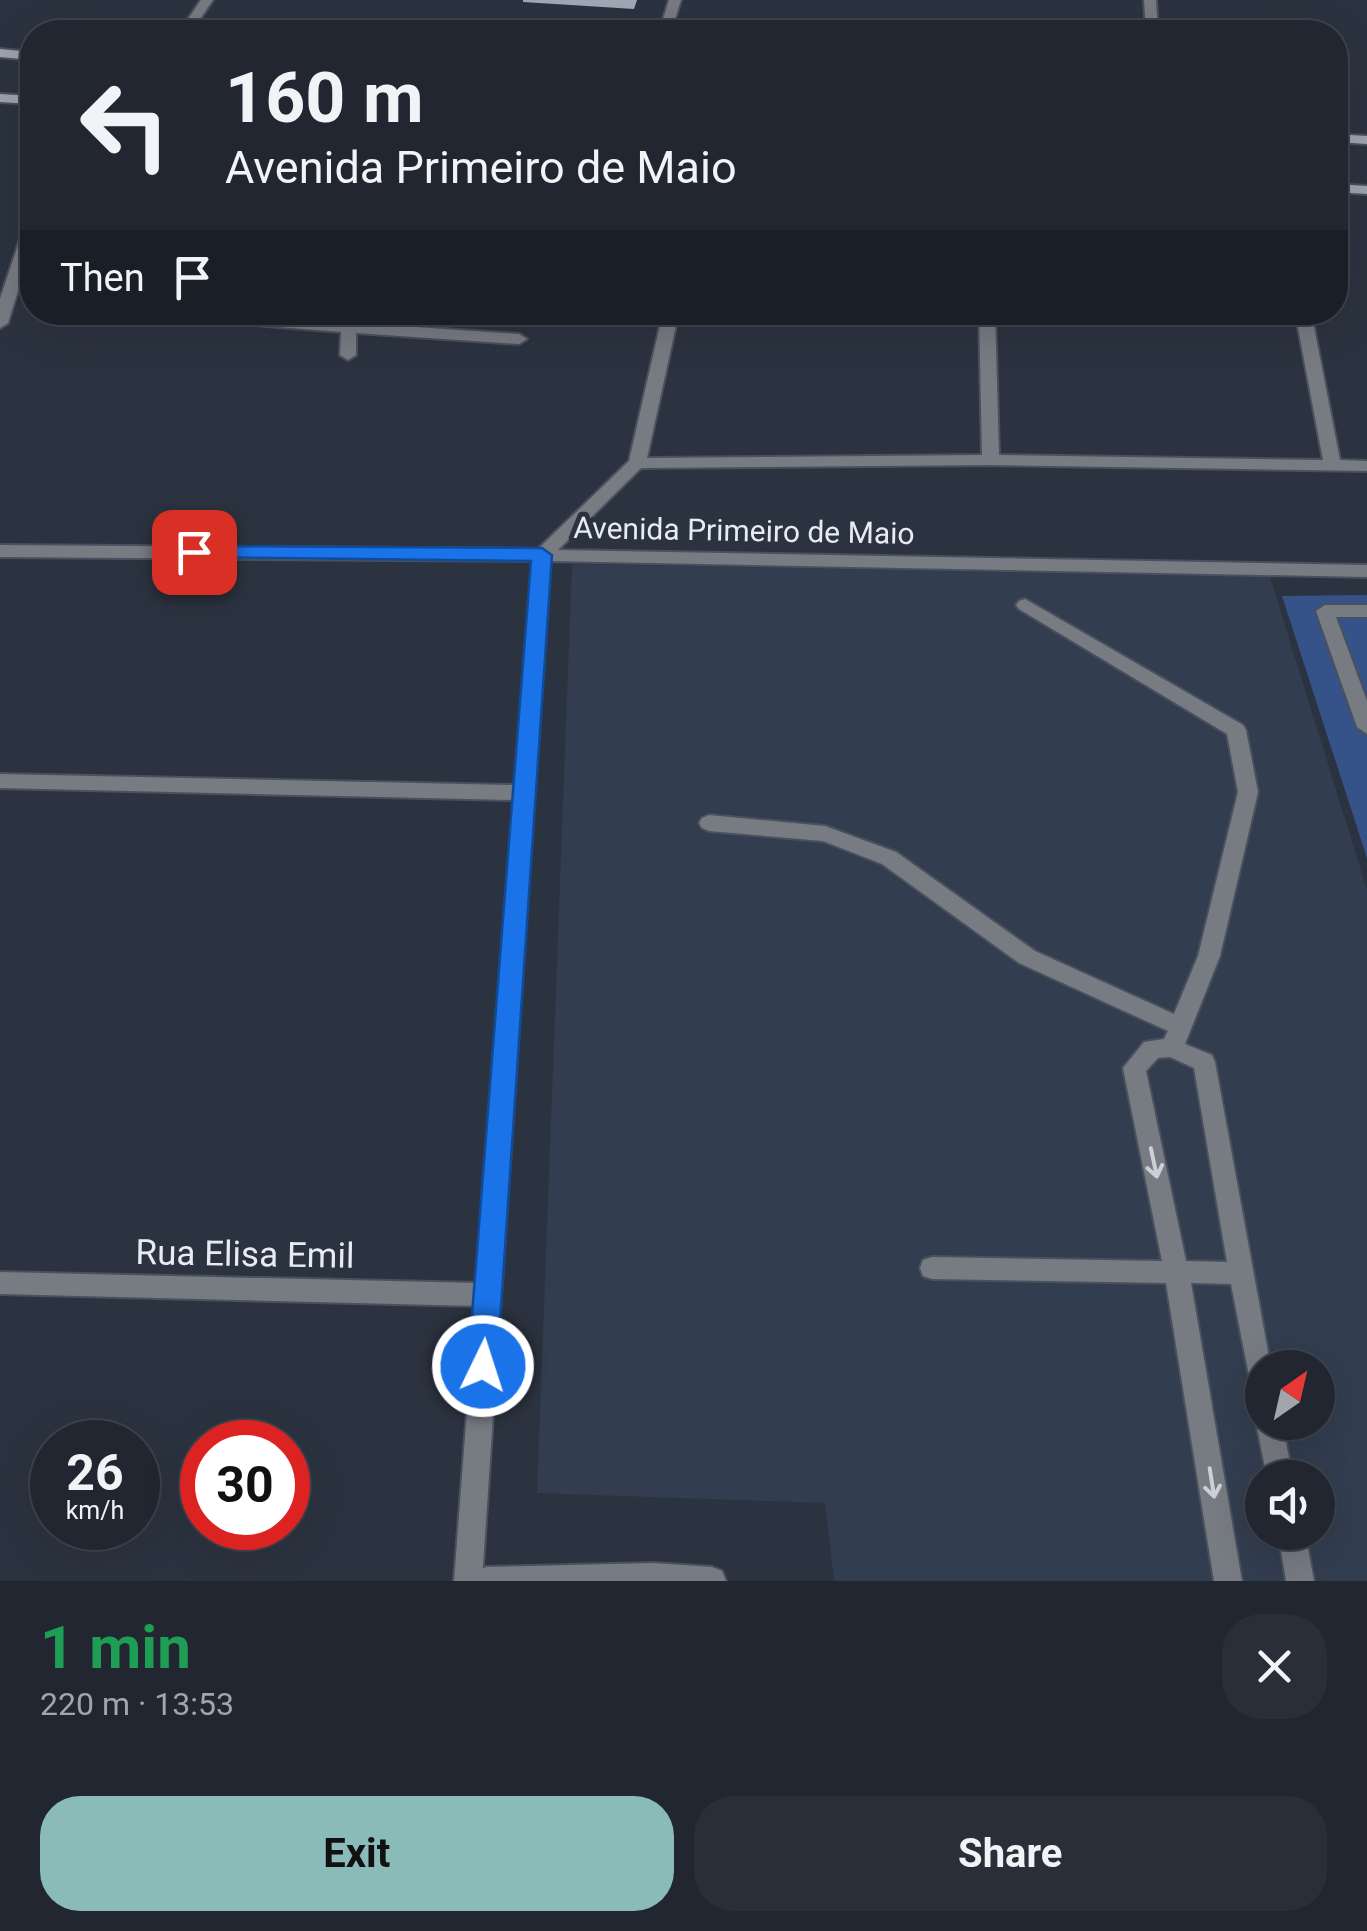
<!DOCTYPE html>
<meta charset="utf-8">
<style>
:root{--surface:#212630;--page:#292e38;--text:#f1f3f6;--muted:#a2a5ab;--line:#3e434c;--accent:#8bbbb9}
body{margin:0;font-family:Roboto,sans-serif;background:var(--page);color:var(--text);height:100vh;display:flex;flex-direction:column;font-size:38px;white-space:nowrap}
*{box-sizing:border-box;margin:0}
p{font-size:32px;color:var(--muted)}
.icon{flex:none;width:55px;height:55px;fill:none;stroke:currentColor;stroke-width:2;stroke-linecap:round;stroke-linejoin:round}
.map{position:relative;height:1581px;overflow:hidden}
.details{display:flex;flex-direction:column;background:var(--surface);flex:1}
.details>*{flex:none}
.hud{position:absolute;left:20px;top:20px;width:1328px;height:305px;border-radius:40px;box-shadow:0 10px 40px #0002,0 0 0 2px var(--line);background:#212630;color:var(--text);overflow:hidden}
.needle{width:65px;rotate:34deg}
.tools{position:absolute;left:1245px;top:1350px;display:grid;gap:20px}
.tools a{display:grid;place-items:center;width:90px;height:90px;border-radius:50%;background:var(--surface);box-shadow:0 10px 40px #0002,0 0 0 2px var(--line);font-size:50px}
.speed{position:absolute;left:30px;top:1420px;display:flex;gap:20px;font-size:50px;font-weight:700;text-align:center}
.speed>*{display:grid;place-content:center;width:130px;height:130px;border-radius:50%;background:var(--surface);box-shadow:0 10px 40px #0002,0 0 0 2px var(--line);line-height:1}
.speed small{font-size:25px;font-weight:400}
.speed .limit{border:15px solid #d22;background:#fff;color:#111}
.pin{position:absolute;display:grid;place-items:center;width:85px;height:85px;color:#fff;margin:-42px;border-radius:20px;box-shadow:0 5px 15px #0006}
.me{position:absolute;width:110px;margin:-55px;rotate:4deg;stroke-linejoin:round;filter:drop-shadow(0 0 8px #0008)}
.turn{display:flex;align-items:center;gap:35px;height:210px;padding:0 40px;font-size:45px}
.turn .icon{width:130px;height:130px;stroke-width:2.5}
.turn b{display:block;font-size:70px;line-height:85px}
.then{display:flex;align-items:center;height:95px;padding:0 40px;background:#0003;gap:20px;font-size:38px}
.round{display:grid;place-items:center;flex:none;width:105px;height:105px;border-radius:40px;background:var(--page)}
.summary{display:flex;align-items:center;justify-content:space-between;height:170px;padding:0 40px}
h1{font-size:60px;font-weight:700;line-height:75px;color:#1e9e55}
.primary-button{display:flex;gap:20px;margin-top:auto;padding:20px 40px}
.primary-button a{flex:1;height:115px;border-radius:40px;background:var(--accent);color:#111;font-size:40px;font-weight:700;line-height:115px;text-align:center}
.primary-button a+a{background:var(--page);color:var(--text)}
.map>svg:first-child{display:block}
</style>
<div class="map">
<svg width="1367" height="1581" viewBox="0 0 1367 1581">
<rect width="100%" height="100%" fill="#2c3340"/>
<path fill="#323d4f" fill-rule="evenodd" d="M 572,564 L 1270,577 L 1367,890 L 1367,1581 L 834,1581 L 825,1503 L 537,1493 ZM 1262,1368 L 1318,1368 L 1318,1422 L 1262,1422 ZM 1262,1478 L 1318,1478 L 1318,1532 L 1262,1532 Z"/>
<path fill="#365389" d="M 1367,595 L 1367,858 L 1282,596 Z"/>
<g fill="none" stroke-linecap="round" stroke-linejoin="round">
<g stroke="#4a505d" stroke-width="4">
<g id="lane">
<path d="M 1025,599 L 1243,725 L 1246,730 L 1258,792 L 1220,956 L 1185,1044 L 1212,1055 L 1215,1062 L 1271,1368 L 1262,1368 L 1262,1399 L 1253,1396 L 1231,1284 L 1191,1283 L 1242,1581 L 1214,1581 L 1166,1283 L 932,1279 L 923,1276 L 920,1268 L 923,1260 L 932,1257 L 1162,1261 L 1123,1068 L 1144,1042 L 1164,1039 L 1168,1031 L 1019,963 L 882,864 L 823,841 L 709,831 L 702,828 L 699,823 L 702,818 L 709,815 L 825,826 L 896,852 L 1035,951 L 1174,1014 L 1198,956 L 1238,792 L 1227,734 L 1019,609 L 1016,605 L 1019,601 ZM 1170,1057 L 1194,1068 L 1227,1262 L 1186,1261 L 1146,1071 L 1158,1058 Z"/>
<path d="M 1325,605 L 1367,605 L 1367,617 L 1336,617 L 1367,701 L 1367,734 L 1357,727 L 1316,611 Z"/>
<path d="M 1262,1412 L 1262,1422 L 1282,1422 L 1293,1478 L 1267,1478 L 1256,1422 Z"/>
<path d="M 1278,1532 L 1305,1532 L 1314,1581 L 1286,1581 Z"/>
<path d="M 653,1563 L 712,1567 L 722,1571 L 726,1581 L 472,1581 L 476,1571 L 486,1567 Z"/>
</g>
</g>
<g stroke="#4a505d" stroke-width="4">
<g id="street">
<path d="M 201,0 L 213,0 L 191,32 L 179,32 Z"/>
<path d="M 669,0 L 681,0 L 671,32 L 659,32 Z"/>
<path d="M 1144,0 L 1156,0 L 1158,32 L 1146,32 Z"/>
<path d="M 32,220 L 32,245 L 8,323 L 0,328 L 0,299 L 25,224 Z"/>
<path d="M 197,312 L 341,322 L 342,312 L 356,312 L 357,323 L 519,334 L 527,339 L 519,344 L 356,333 L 356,355 L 348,360 L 340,355 L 341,332 L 190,320 L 190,314 Z"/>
<path d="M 663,312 L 679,312 L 647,458 L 982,455 L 979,312 L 995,312 L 999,455 L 1323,460 L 1295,312 L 1311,312 L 1340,460 L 1367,461 L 1367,471 L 991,465 L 641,468 L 558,550 L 1367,565 L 1367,577 L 550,561 L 482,1581 L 454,1581 L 475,1306 L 0,1294 L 0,1272 L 477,1283 L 514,800 L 0,788 L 0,774 L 515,785 L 533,561 L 0,557 L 0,545 L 538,549 L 629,461 Z"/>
</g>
</g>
<g stroke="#4a505d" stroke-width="4">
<g id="secondary">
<path d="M 0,49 L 32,52 L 32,60 L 0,57 Z"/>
<path d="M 0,94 L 32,96 L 32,104 L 0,102 Z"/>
<path d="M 1335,134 L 1367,136 L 1367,144 L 1335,142 Z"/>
<path d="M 1335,184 L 1367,186 L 1367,194 L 1335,192 Z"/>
</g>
</g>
<use href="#lane" fill="#777b82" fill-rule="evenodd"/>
<use href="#street" fill="#777b82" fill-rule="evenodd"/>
<use href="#secondary" fill="#9da3ae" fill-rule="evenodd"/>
</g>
<path fill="#9fa8b5" d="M 523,0 L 637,0 L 634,9 L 523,2 Z"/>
<defs><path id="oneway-shaft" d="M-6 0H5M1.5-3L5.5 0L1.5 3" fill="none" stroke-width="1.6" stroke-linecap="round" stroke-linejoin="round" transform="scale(2.5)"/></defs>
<g stroke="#cacfd8">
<use href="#oneway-shaft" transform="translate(1154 1163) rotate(78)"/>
<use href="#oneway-shaft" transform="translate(1212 1483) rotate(81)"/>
</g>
<path fill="#1a73e8" stroke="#114b97" stroke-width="2.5" d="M 194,546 L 542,548 L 552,555 L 497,1366 L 493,1376 L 483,1380 L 472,1376 L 468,1366 L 531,561 L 186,557 L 183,552 Z"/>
<g text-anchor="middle" stroke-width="10" stroke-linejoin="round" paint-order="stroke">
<g font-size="30" fill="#e6ebf4" stroke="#2c3340">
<text transform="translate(744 531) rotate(1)" y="10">Avenida Primeiro de Maio</text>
</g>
<g font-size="35" fill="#e6ebf4" stroke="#2c3340">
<text transform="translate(245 1254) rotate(1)" y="12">Rua Elisa Emil</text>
</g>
</g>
</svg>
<div class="tools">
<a><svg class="needle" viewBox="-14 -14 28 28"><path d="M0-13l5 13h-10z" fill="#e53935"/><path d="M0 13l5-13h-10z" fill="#a2a5ab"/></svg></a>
<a><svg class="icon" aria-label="sound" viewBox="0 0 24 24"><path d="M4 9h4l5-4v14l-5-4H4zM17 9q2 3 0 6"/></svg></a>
</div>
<div class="speed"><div>26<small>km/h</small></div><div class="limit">30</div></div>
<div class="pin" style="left:194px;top:552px;background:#d93025"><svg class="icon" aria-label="arrive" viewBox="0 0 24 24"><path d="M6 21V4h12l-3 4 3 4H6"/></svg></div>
<svg class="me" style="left:483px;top:1366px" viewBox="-20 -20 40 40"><circle r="17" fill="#1a73e8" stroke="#fff" stroke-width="3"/><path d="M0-11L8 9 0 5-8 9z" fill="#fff"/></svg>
<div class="hud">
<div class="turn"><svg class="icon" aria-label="left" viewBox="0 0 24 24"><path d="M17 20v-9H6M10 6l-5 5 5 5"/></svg><div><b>160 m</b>Avenida Primeiro de Maio</div></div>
<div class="then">Then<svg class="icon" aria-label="arrive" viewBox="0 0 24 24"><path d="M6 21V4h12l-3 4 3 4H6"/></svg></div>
</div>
</div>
<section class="details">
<div class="summary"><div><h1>1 min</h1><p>220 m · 13:53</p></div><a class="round"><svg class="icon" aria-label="close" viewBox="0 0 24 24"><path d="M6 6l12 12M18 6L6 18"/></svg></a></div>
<div class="primary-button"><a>Exit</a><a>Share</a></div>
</section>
